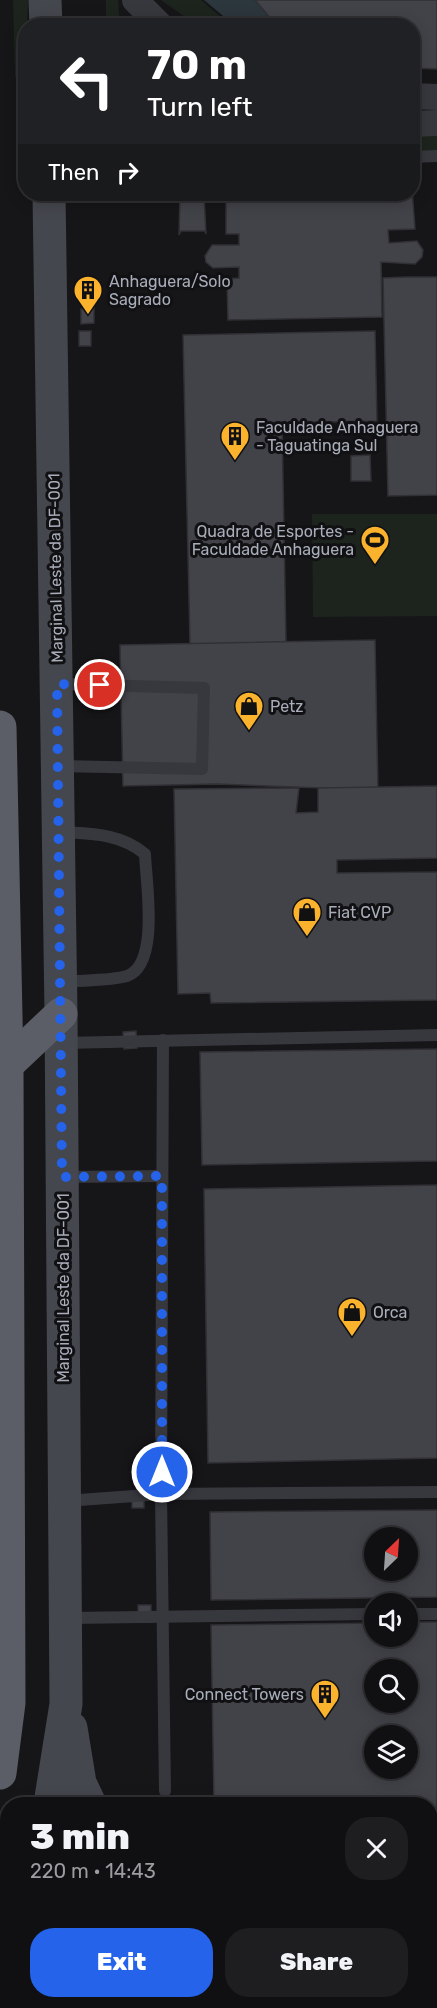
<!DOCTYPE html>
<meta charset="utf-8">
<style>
:root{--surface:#101013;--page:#1e1e21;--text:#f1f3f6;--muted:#9c9da0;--line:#303033;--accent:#2563eb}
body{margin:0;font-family:Rubik,sans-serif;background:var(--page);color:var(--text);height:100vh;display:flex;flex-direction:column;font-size:22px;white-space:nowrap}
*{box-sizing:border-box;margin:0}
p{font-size:20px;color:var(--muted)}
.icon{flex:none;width:33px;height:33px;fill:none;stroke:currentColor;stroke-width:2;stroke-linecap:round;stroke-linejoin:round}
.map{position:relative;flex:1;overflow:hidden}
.sheet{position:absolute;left:0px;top:1797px;width:438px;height:212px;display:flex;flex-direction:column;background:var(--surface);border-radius:24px 24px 0 0;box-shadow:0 3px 15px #0003,0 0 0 2px var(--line)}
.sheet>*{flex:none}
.top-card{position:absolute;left:18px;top:18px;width:402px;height:183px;border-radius:24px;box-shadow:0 3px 15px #0003,0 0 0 2px var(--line);background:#202124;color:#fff;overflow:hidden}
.needle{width:39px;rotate:25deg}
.fabs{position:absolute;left:364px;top:1527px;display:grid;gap:12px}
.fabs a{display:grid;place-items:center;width:54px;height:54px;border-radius:50%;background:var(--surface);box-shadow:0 3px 15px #0003,0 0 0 2px var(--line);font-size:30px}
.pin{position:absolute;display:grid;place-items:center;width:51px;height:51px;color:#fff;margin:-26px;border:3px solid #fff;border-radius:50%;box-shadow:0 2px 6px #0007}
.me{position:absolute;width:66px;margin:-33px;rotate:0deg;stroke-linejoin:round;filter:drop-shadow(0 0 4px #0008)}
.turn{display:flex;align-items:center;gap:21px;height:126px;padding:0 30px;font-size:27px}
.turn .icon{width:78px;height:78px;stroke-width:2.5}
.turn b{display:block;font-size:42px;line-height:51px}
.then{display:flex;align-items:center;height:57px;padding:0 30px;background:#0003;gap:12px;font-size:22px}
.round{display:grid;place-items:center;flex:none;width:63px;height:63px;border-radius:24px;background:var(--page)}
.summary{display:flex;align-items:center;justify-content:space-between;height:102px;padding:0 30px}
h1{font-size:36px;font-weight:800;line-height:45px}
.cta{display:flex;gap:12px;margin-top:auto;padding:12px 30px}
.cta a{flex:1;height:69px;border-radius:24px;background:var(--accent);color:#fff;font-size:24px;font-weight:800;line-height:69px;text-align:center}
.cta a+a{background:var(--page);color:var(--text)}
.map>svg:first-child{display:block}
</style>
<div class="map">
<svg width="437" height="2008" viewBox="0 0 437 2008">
<rect width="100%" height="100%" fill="#161619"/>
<g fill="#1c241d">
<path d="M 13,0 L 28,0 L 25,76 L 15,77 Z"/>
<path d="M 106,0 L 118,0 L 120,25 L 106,25 Z"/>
<path d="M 161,0 L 201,0 L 230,25 L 197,25 Z"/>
<path d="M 412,136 L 437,136 L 437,153 L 413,153 Z"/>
<path d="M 312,514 L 437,514 L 437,616 L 313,617 Z"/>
<rect x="30" y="2001" width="112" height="7"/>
</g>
<path fill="#2c363d" d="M 204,0 L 255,0 L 277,25 L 234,25 Z"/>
<g fill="#424349" stroke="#303035" stroke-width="1.5" fill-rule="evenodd">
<path d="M 255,0 L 437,0 L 437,69 L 412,68 L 412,26 L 277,26 Z"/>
<path d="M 412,188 L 415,229 L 388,230 L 389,243 L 417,241 L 423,250 L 422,257 L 415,264 L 381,262 L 382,317 L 228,320 L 227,279 L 239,278 L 239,267 L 213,268 L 206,262 L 205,256 L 212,245 L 239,245 L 239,234 L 226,234 L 226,194 L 412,194 Z"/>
<path d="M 180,194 L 204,195 L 206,234 L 205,231 L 181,231 L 179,235 Z"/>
<path d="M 406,277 L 437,277 L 437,495 L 388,496 L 383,278 Z"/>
<path d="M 94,308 L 94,323 L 81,324 L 81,309 Z"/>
<rect x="79" y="331" width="12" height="15"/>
<path d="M 375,331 L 377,421 L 282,423 L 286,643 L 190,644 L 183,335 Z"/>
<path d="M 370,455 L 371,481 L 351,481 L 351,456 Z"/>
<path d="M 375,640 L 378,790 L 217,784 L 123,786 L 120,645 Z"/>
<path d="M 437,786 L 437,858 L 337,860 L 337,873 L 437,872 L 437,1000 L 211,1003 L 210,993 L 178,994 L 174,789 L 299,788 L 296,813 L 318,812 L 318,788 Z"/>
<path d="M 136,1031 L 137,1048 L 124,1049 L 123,1032 Z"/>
<path d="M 437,1049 L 437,1161 L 202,1165 L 200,1052 Z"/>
<path d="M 437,1185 L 437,1458 L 208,1463 L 204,1189 Z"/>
<rect x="132" y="1491" width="12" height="17"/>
<path d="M 437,1510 L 437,1597 L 211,1600 L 210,1512 ZM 375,1538 L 408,1538 L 408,1570 L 375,1570 Z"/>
<rect x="138" y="1605" width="13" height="17"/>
<path d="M 408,1622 L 437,1622 L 437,1810 L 430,1810 L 430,1804 L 214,1804 L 211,1625 L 375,1623 L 375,1636 L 408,1636 ZM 375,1670 L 408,1670 L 408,1702 L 375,1702 ZM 375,1736 L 408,1736 L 408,1768 L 375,1768 Z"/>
<path d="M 437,1945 L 437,2008 L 394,2008 L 394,2001 L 430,2001 L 430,1946 Z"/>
<path d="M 276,2004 L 276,2008 L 218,2008 L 218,2005 Z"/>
</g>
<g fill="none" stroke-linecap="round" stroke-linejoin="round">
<g stroke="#37383e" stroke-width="12">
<path d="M 412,157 L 437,156"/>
<path d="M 57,684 L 204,688 L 202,769 L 59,766"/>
<path d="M 60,832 C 91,834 120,833 145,854 C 146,882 160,965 127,976 C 110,981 81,980 62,982"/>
<path d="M 163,1040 L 161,1494 L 165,1791"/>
<path d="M 63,1043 L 437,1035"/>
<path d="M 64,1177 L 162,1176"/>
<path d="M 66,1501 L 161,1494 L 437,1492"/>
<path d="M 408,1614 L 437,1614"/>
<path d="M 67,1618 L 375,1614"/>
<path d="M 430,1921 L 437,1921"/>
<path d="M 378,2001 L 379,2008"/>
<path d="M 157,2008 L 157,2001"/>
<path d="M 253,2008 L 253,2001"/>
<path d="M 310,2008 L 310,2001"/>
</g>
<g stroke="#37383e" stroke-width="26">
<path d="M 135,0 L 161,26"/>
<path d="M 412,96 L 437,97"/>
<path d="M 412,124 L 437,123"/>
</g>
<g stroke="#45474e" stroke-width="33">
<path d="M 45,0 L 46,26"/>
<path d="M 49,194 L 61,1014 L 66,1704 L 50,1804"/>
<path d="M 71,1728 L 80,1783 L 90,1804"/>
<path d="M 430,1837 L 437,1837"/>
<path d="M 0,1860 L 8,1855"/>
<path d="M 430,1869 L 437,1869"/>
<path d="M 0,1918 L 8,1910"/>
<path d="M 0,1958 L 8,1949"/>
<path d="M 16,2008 L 17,2001"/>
</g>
<g stroke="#5b5e66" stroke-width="33">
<path d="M 0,727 L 7,1065 L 9,1703 L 0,1773"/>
<path d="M 7,1065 L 61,1014"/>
</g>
</g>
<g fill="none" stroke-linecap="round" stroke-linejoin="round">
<path stroke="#2563eb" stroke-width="10" stroke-dasharray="0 18" d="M 100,685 L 57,684 L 62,1177 L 162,1176 L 162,1472"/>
</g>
<defs>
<g id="building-pin" transform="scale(1.5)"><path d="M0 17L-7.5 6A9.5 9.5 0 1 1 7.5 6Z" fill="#fbb22c" stroke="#111114"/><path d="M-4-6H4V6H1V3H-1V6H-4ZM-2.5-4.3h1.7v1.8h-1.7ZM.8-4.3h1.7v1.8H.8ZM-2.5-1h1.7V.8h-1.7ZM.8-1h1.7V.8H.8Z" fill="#111"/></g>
<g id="stadium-pin" transform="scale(1.5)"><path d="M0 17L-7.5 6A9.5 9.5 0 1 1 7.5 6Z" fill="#fbb22c" stroke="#111114"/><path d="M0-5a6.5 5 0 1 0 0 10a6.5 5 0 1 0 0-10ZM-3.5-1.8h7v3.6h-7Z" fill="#111"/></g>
<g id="shop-pin" transform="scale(1.5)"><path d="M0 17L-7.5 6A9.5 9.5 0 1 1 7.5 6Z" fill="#fbb22c" stroke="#111114"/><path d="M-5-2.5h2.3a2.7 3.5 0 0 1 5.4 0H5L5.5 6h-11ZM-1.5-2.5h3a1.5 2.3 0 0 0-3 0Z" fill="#111"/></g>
</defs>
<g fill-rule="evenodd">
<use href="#building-pin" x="88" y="290"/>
<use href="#building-pin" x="235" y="436"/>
<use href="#stadium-pin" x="375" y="540"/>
<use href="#shop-pin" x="249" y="706"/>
<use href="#shop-pin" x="307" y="912"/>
<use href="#shop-pin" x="352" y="1312"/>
<use href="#building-pin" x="325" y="1694"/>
</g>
<g text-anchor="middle" stroke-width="6" stroke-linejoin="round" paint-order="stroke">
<g font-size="16" fill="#a8adb9" stroke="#111114" text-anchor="start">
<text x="109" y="287">Anhaguera/Solo<tspan x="109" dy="18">Sagrado</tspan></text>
<text x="256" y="433">Faculdade Anhaguera<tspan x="256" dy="18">- Taguatinga Sul</tspan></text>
<text x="354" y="537" text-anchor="end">Quadra de Esportes -<tspan x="354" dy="18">Faculdade Anhaguera</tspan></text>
<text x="270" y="712">Petz</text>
<text x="328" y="918">Fiat CVP</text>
<text x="373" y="1318">Orca</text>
<text x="304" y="1700" text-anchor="end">Connect Towers</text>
</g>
<g font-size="16" fill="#a8adb9" stroke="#111114">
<text transform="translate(55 568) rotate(-91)" y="6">Marginal Leste da DF-001</text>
<text transform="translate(63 1288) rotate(-90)" y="6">Marginal Leste da DF-001</text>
</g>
</g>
</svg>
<div class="fabs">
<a><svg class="needle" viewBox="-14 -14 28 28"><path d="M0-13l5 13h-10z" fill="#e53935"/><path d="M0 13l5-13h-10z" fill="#9c9da0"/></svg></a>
<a><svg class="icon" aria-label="sound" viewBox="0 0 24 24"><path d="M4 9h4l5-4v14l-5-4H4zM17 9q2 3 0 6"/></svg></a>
<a><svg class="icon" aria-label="search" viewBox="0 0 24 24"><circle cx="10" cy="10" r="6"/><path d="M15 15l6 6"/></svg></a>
<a><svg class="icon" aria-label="layers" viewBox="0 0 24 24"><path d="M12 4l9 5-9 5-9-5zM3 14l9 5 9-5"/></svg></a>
</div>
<div class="pin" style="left:100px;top:685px;background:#d93025"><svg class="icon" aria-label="arrive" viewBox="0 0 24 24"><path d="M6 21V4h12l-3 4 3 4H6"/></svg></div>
<svg class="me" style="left:162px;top:1472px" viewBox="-20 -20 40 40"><circle r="17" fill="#2563eb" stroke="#fff" stroke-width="3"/><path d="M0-11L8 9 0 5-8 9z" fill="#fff"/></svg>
<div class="top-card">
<div class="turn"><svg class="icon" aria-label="left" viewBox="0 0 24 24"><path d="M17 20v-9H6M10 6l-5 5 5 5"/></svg><div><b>70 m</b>Turn left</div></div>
<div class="then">Then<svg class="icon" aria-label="right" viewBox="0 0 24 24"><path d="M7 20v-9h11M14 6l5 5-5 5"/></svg></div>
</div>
<section class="sheet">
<div class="summary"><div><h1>3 min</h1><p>220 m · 14:43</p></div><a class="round"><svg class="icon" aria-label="close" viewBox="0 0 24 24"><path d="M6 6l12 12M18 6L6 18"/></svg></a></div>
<div class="cta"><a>Exit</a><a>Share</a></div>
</section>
</div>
